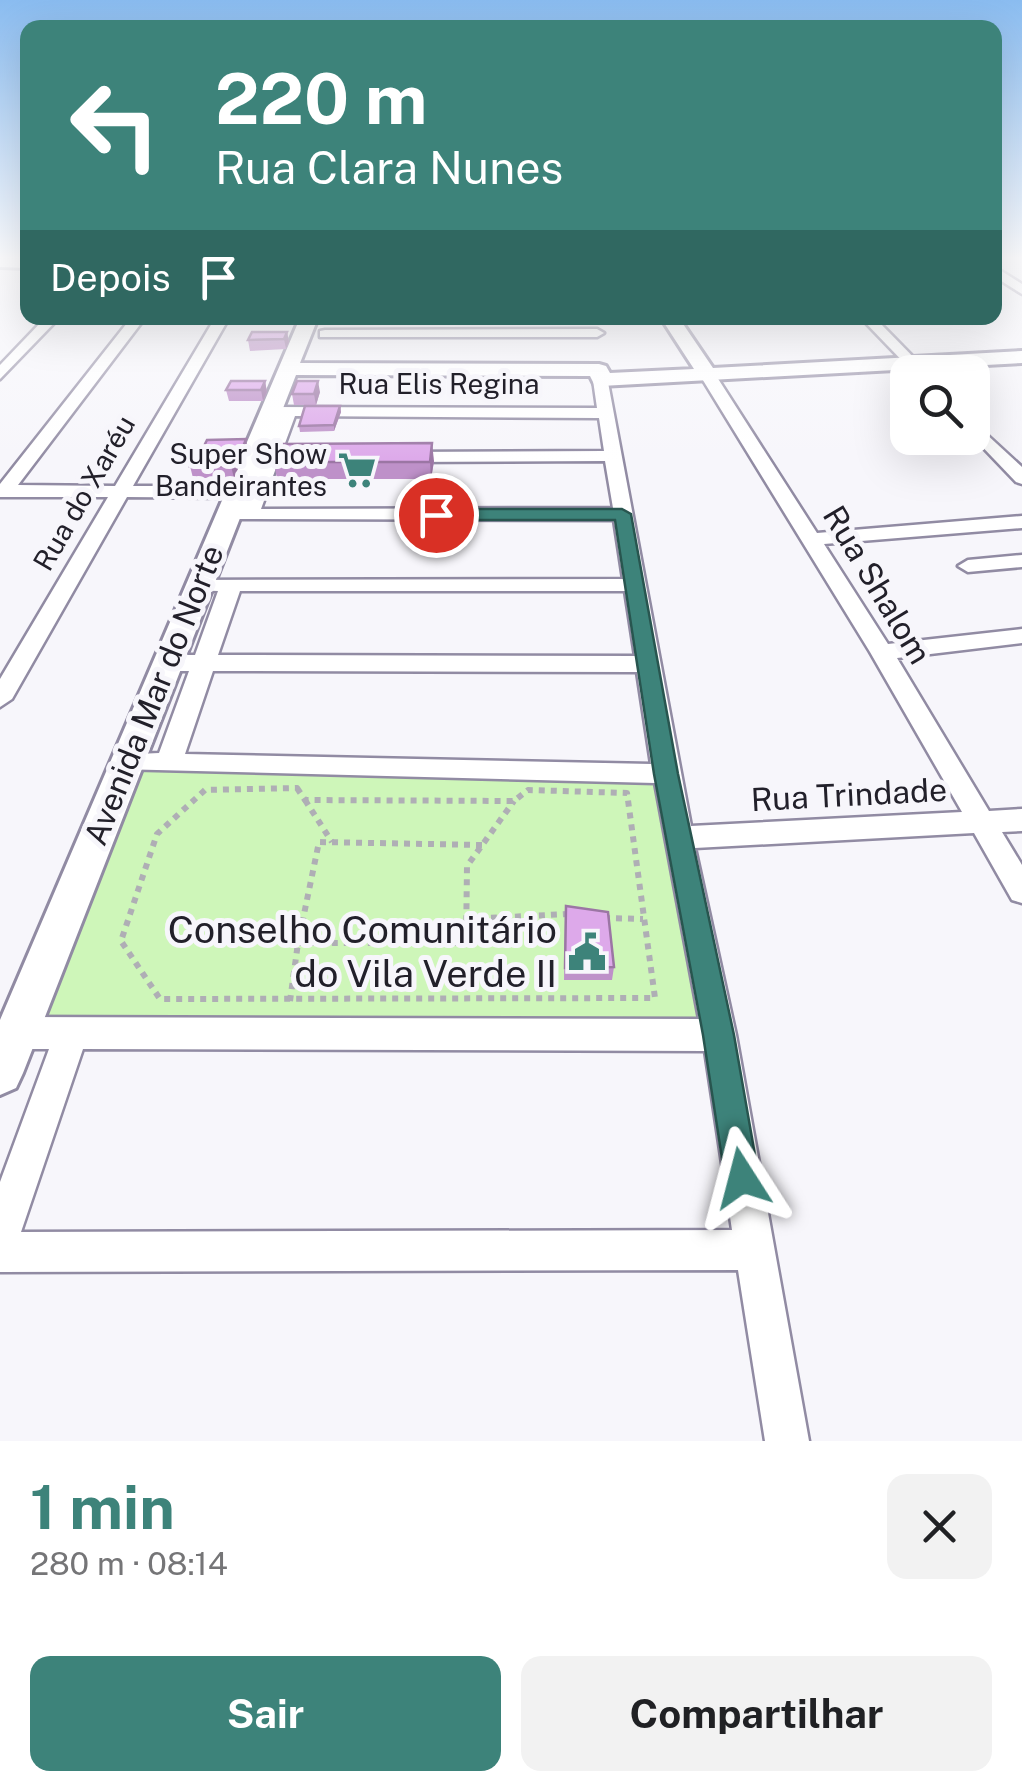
<!DOCTYPE html>
<html lang="pt">
<meta charset="utf-8">
<style>
:root{--surface:#fff;--page:#f2f2f2;--text:#202124;--muted:#757577;--accent:#3d837a}
body{margin:0;font-family:"Public Sans",sans-serif;background:var(--page);color:var(--text);height:100vh;display:flex;flex-direction:column;font-size:38px;white-space:nowrap}
*{box-sizing:border-box;margin:0}
p{font-size:32px;color:var(--muted)}
.icon{flex:none;width:55px;height:55px;fill:none;stroke:currentColor;stroke-width:2;stroke-linecap:round;stroke-linejoin:round}
.map{position:relative;height:1441px;overflow:hidden}
.drawer{display:flex;flex-direction:column;background:var(--surface);flex:1}
.drawer>*{flex:none}
.hud{position:absolute;left:20px;top:20px;width:982px;height:305px;border-radius:20px;box-shadow:0 10px 40px #0002;background:#3d837a;color:#fff;overflow:hidden}
.controls{position:absolute;left:890px;top:355px;display:grid;gap:20px}
.controls a{display:grid;place-items:center;width:100px;height:100px;border-radius:20px;background:var(--surface);box-shadow:0 10px 40px #0002;font-size:50px}
.pin{position:absolute;display:grid;place-items:center;width:85px;height:85px;color:#fff;margin:-42px;border:5px solid #fff;border-radius:50%;box-shadow:0 2px 10px #0007}
.me{position:absolute;width:110px;margin:-55px;rotate:351deg;stroke-linejoin:round;filter:drop-shadow(0 0 8px #0008)}
.turn{display:flex;align-items:center;gap:35px;height:210px;padding:0 30px;font-size:45px}
.turn .icon{width:130px;height:130px;stroke-width:2.5}
.turn b{display:block;font-size:70px;line-height:85px}
.then{display:flex;align-items:center;height:95px;padding:0 30px;background:#0003;gap:20px;font-size:38px}
.round{display:grid;place-items:center;flex:none;width:105px;height:105px;border-radius:20px;background:var(--page)}
.head{display:flex;align-items:center;justify-content:space-between;height:170px;padding:0 30px}
h1{font-size:60px;font-weight:700;line-height:75px;color:var(--accent)}
.button{display:flex;gap:20px;margin-top:auto;padding:20px 30px}
.button a{flex:1;height:115px;border-radius:20px;background:var(--accent);color:#fff;font-size:40px;font-weight:700;line-height:115px;text-align:center}
.button a+a{background:var(--page);color:var(--text)}
.map>svg:first-child{display:block}
</style>
<div class="map">
<svg width="1022" height="1441" viewBox="0 0 1022 1441">
<rect width="100%" height="100%" fill="#f7f6fb"/>
<path fill="#cef6b9" d="M 134,762 L 666,774 L 719,1035 L 23,1018 Z"/>
<g fill="none" stroke-linecap="round" stroke-linejoin="round">
<g stroke="#918ba3" stroke-width="5">
<g id="minor">
<path d="M 995,267 L 1022,284 L 1022,294 L 995,277 Z"/>
<path d="M 45,318 L 59,318 L 0,379 L 0,365 Z"/>
<path d="M 131,318 L 145,318 L 18,485 L 115,486 L 215,318 L 229,318 L 133,486 L 237,486 L 246,492 L 237,498 L 127,497 L 12,699 L 0,707 L 0,679 L 108,497 L 0,497 L 0,484 Z"/>
<path d="M 861,318 L 875,318 L 928,372 L 913,372 Z"/>
<path d="M 325,330 L 597,329 L 604,333 L 597,337 L 320,337 L 320,331 Z"/>
<path d="M 703,374 L 715,374 L 817,533 L 1022,516 L 1022,528 L 824,544 L 888,644 L 1022,629 L 1022,643 L 897,658 L 989,811 L 1022,809 L 1022,831 L 1002,832 L 1022,865 L 1022,903 L 1012,900 L 974,833 L 695,848 L 736,1035 L 809,1441 L 765,1441 L 738,1270 L 0,1272 L 0,1182 L 49,1049 L 17,1049 L 5,1044 L 0,1033 L 5,1022 L 17,1017 L 699,1019 L 655,783 L 117,769 L 113,762 L 117,755 L 159,753 L 189,671 L 166,671 L 154,663 L 166,655 L 195,655 L 218,591 L 192,590 L 189,585 L 192,580 L 623,579 L 614,520 L 221,519 L 221,511 L 242,509 L 279,416 L 265,415 L 265,407 L 597,408 L 593,380 L 607,377 L 691,826 L 962,812 L 870,652 L 701,377 ZM 295,416 L 599,418 L 604,451 L 402,452 L 393,457 L 402,462 L 605,461 L 613,508 L 261,509 ZM 240,591 L 625,591 L 635,656 L 218,655 ZM 213,671 L 637,672 L 651,764 L 185,754 ZM 83,1049 L 705,1051 L 732,1230 L 21,1232 Z"/>
<path d="M 972,421 L 1022,467 L 1022,484 L 1016,482 L 972,436 Z"/>
<path d="M 1022,555 L 1022,567 L 968,572 L 958,566 L 968,560 Z"/>
</g>
</g>
<g stroke="#918ba3" stroke-width="6">
<g id="tertiary">
<path d="M 0,259 L 28,259 L 28,268 L 0,267 Z"/>
<path d="M 300,318 L 318,318 L 300,363 L 599,364 L 606,366 L 610,373 L 694,369 L 661,318 L 679,318 L 713,368 L 1022,351 L 1022,363 L 601,386 L 594,384 L 590,376 L 296,375 L 23,1073 L 16,1088 L 0,1095 L 0,1020 Z"/>
</g>
</g>
<g stroke="#afaeb5" stroke-width="6" stroke-dasharray="6 6" stroke-linecap="butt">
<path d="M 297,788 L 305,800 L 514,801 L 528,790 L 627,793 L 655,998 L 160,999 L 121,941 L 157,834 L 205,790 Z"/>
<path d="M 305,800 L 332,842"/>
<path d="M 482,845 L 319,842 L 298,943 L 466,943 L 467,866 L 514,801"/>
<path d="M 604,918 L 643,919"/>
<path d="M 467,919 L 568,914"/>
<path d="M 290,1001 L 298,943"/>
</g>
<use href="#minor" fill="#fff" fill-rule="evenodd"/>
<use href="#tertiary" fill="#fff" fill-rule="evenodd"/>
</g>
<g fill="#be91c9">
<path d="M 266,318 L 301,318 L 299,322 L 267,324 Z"/>
<path d="M 287,332 L 289,342 L 286,349 L 250,351 L 248,340 Z"/>
<path d="M 265,381 L 267,392 L 263,401 L 229,401 L 226,390 Z"/>
<path d="M 320,392 L 316,405 L 294,405 L 292,394 Z"/>
<path d="M 340,406 L 341,412 L 334,431 L 300,432 L 299,426 Z"/>
<path d="M 247,445 L 234,478 L 193,478 L 190,466 L 202,450 Z"/>
<path d="M 434,461 L 431,479 L 277,479 L 274,462 Z"/>
<path d="M 565,919 L 614,967 L 612,980 L 564,980 Z"/>
</g>
<g fill="#9b76a4">
<path d="M 287,332 L 289,342 L 286,349 L 284,339 Z"/>
<path d="M 265,381 L 267,392 L 263,401 L 261,390 Z"/>
<path d="M 318,381 L 320,392 L 316,405 L 314,394 Z"/>
<path d="M 340,406 L 341,412 L 334,431 L 334,425 Z"/>
<path d="M 246,439 L 247,445 L 242,460 L 240,455 Z"/>
<path d="M 432,443 L 434,461 L 431,479 L 430,462 Z"/>
<path d="M 238,451 L 241,462 L 234,478 L 231,466 Z"/>
</g>
<g fill="#dda9ea" stroke="#9b76a4" stroke-width="2.5">
<path d="M 252,332 L 287,332 L 284,339 L 248,340 Z"/>
<path d="M 231,381 L 265,381 L 261,390 L 226,390 Z"/>
<path d="M 297,381 L 318,381 L 314,394 L 292,394 Z"/>
<path d="M 305,406 L 340,406 L 334,425 L 299,426 Z"/>
<path d="M 246,439 L 240,455 L 238,451 L 202,450 L 207,440 Z"/>
<path d="M 432,443 L 430,462 L 274,462 L 281,444 Z"/>
<path d="M 198,450 L 238,451 L 231,466 L 190,466 Z"/>
<path d="M 566,906 L 608,912 L 614,967 L 565,968 Z"/>
</g>
<linearGradient id="sky" x2="0" y2="1"><stop stop-color="#8abcf0"/><stop offset="0.56" stop-color="#fbfbfd"/><stop offset="1" stop-color="#fbfbfd" stop-opacity="0"/></linearGradient>
<rect width="1022" height="461" fill="url(#sky)"/>
<path fill="#3d837a" stroke="#28554f" stroke-width="2.5" d="M 622,509 L 631,514 L 678,774 L 734,1035 L 759,1178 L 754,1190 L 742,1195 L 730,1190 L 725,1178 L 703,1035 L 654,774 L 615,520 L 436,520 L 427,515 L 436,509 Z"/>
<defs>
<g id="supermarket-bare" transform="scale(3)"><path d="M-6-5.5h2.5l.6 2H6L4.5 2H-2.5L-4.4-4H-6ZM-1.5 3.2a1.3 1.3 0 1 0 .1 0ZM3 3.2a1.3 1.3 0 1 0 .1 0Z" fill="#3d837a" stroke="#f7f6fb" stroke-width="2.5" paint-order="stroke"/></g>
<g id="civic-bare" transform="scale(3)"><path d="M-.6-6.5H3V-4.5H.6V-3L4-1V1h2V6H-6V1h2V-1L-.6-3ZM-1.2 2.5V6h2.4V2.5Z" fill="#3d837a" stroke="#f7f6fb" stroke-width="2.5" paint-order="stroke"/></g>
</defs>
<g fill-rule="evenodd">
<use href="#supermarket-bare" x="357" y="470"/>
<use href="#civic-bare" x="587" y="952"/>
</g>
<g text-anchor="middle" stroke-width="10" stroke-linejoin="round" paint-order="stroke">
<g font-size="28" fill="#22202a" stroke="#f7f6fb">
<text x="439" y="394">Rua Elis Regina</text>
<text transform="translate(84 493) rotate(-60)" y="10">Rua do Xaréu</text>
</g>
<g font-size="28" fill="#22202a" stroke="#f7f6fb" text-anchor="end">
<text x="327" y="464">Super Show<tspan x="327" dy="32">Bandeirantes</tspan></text>
</g>
<g font-size="32" fill="#22202a" stroke="#f7f6fb">
<text transform="translate(877 585) rotate(59)" y="11">Rua Shalom</text>
<text transform="translate(154 695) rotate(-68)" y="11">Avenida Mar do Norte</text>
<text transform="translate(849 795) rotate(-3)" y="11">Rua Trindade</text>
</g>
<g font-size="38" fill="#22202a" stroke="#f7f6fb" text-anchor="end">
<text x="557" y="943">Conselho Comunitário<tspan x="557" dy="44">do Vila Verde II</tspan></text>
</g>
</g>
</svg>
<div class="controls">
<a><svg class="icon" aria-label="search" viewBox="0 0 24 24"><circle cx="10" cy="10" r="6"/><path d="M15 15l6 6"/></svg></a>
</div>
<div class="pin" style="left:436px;top:515px;background:#d93025"><svg class="icon" aria-label="arrive" viewBox="0 0 24 24"><path d="M6 21V4h12l-3 4 3 4H6"/></svg></div>
<svg class="me" style="left:742px;top:1178px" viewBox="-20 -20 40 40"><path d="M0-17L14 15 0 8-14 15z" fill="#3d837a" stroke="#fff" stroke-width="4"/></svg>
<div class="hud">
<div class="turn"><svg class="icon" aria-label="left" viewBox="0 0 24 24"><path d="M17 20v-9H6M10 6l-5 5 5 5"/></svg><div><b>220 m</b>Rua Clara Nunes</div></div>
<div class="then">Depois<svg class="icon" aria-label="arrive" viewBox="0 0 24 24"><path d="M6 21V4h12l-3 4 3 4H6"/></svg></div>
</div>
</div>
<section class="drawer">
<div class="head"><div><h1>1 min</h1><p>280 m · 08:14</p></div><a class="round"><svg class="icon" aria-label="close" viewBox="0 0 24 24"><path d="M6 6l12 12M18 6L6 18"/></svg></a></div>
<div class="button"><a>Sair</a><a>Compartilhar</a></div>
</section>
